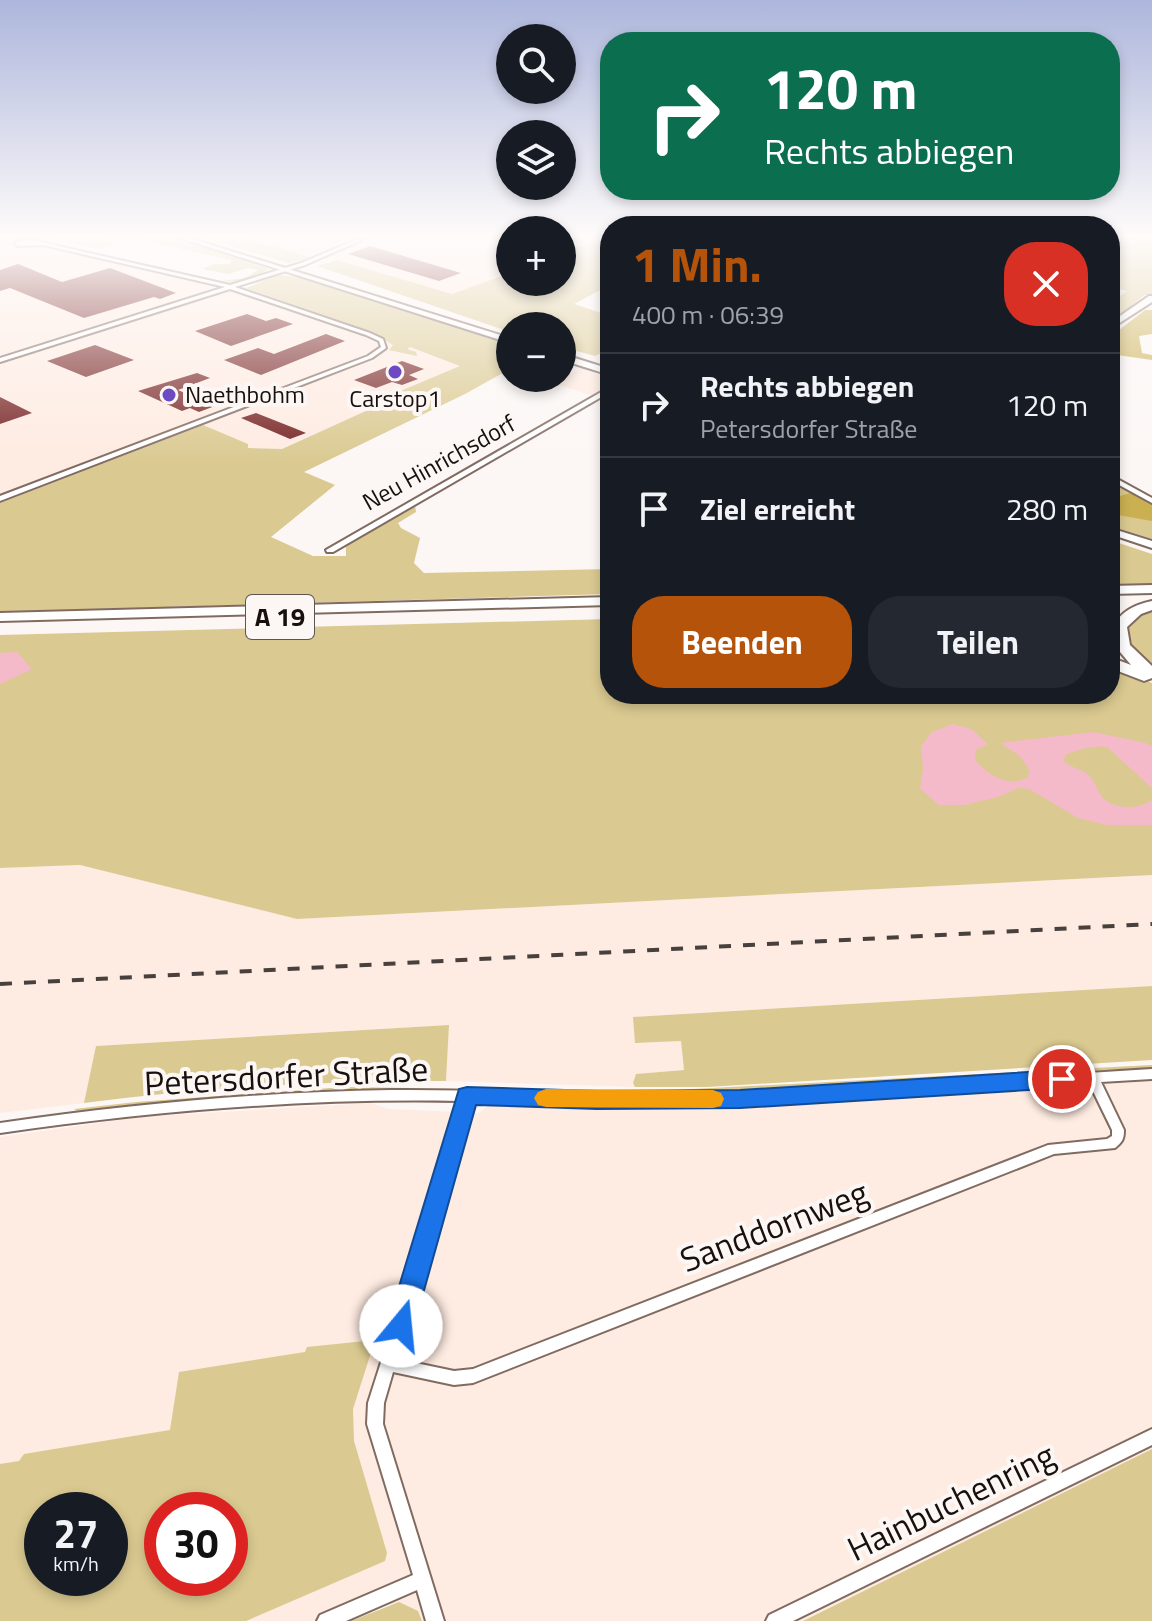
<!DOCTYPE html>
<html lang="de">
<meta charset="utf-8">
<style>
:root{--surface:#171b24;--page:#242831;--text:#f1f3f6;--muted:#9ea1a6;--line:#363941;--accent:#b45309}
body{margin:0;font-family:"Titillium Web",sans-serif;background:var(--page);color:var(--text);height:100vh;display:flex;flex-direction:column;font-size:30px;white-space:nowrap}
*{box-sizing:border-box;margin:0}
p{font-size:26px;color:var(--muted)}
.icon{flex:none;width:44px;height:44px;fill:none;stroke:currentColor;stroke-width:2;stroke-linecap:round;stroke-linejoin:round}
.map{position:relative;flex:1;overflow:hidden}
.sheet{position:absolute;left:600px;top:216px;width:520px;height:488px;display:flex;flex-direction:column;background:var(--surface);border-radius:32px;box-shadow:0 4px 12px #0003}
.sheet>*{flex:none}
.guide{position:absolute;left:600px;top:32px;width:520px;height:168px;border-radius:32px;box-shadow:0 4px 12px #0003;background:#0b6e4f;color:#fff;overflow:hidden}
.controls{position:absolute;left:496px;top:24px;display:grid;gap:16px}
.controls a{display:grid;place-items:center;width:80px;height:80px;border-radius:50%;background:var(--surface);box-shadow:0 4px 12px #0003;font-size:40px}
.speed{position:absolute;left:24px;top:1492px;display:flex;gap:16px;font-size:40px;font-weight:700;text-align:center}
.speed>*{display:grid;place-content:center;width:104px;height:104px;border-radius:50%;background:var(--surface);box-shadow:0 4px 12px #0003;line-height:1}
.speed small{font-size:20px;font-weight:400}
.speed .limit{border:12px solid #d22;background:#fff;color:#111}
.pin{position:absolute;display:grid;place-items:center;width:68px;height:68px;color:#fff;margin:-34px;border:4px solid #fff;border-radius:50%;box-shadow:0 2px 8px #0007}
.me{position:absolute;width:88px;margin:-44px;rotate:17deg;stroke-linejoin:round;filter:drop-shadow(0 0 6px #0008)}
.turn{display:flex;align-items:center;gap:28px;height:168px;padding:0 32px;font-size:36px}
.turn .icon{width:104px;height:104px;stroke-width:2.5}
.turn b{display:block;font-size:56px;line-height:68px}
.round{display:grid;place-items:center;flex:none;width:84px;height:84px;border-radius:32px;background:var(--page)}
.head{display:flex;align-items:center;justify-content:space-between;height:136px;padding:0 32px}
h1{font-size:48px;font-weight:700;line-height:60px;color:var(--accent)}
.button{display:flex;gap:16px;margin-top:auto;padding:16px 32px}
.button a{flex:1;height:92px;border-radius:32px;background:var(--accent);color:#fff;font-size:32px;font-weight:700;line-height:92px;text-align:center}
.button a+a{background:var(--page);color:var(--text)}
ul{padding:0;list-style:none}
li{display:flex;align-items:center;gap:24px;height:104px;padding:0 32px;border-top:2px solid var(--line)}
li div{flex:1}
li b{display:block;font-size:30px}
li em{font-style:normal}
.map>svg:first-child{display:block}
</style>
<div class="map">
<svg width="1152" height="1621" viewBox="0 0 1152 1621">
<rect width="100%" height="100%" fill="#fcf7f5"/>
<g fill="#feebe1" fill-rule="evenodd">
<path d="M 242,237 L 356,237 L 306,255 Z"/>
<path d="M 362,237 L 510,237 L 510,273 L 453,294 L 337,260 L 311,256 Z"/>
<path d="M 34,239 L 246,288 L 370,331 L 386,338 L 394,345 L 390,349 L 410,347 L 461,366 L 386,397 L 379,405 L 282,449 L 146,447 L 0,503 L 0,246 Z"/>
<path d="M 581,368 L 610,378 L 610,387 L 593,396 L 553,383 Z"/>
<path d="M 80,865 L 297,919 L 1152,875 L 1152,986 L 634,1017 L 635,1043 L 681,1041 L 684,1070 L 637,1074 L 633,1083 L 635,1087 L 446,1081 L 449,1025 L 96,1046 L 84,1103 L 0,1113 L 0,868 Z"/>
<path d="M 1152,1081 L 1152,1449 L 804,1621 L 422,1621 L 418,1611 L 388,1604 L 351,1621 L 0,1621 L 0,1137 L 141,1117 L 370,1103 L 389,1109 L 479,1113 L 488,1106 L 722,1106 ZM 42,1510 L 110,1510 L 110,1578 L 42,1578 ZM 162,1510 L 230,1510 L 230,1578 L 162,1578 Z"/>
</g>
<g fill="#dac990" fill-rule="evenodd">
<path d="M 0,237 L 93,237 L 120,242 L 98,249 L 42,237 L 2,246 Z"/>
<path d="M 127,237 L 174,237 L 269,269 C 256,278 237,284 221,281 L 245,278 L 258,270 L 248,268 L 228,274 L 203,269 L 214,264 L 230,264 L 231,260 Z"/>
<path d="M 200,237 L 242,237 L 313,258 L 289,263 Z"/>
<path d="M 574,237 L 610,246 L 610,285 L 574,304 L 610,316 L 610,349 L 595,356 L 562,347 L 562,326 L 510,326 L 510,332 L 317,266 L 337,260 L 452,294 L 510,273 L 510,282 L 562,282 L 562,253 L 583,245 L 565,239 Z"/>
<path d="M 1110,237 L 1152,237 L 1152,295 L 1144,295 L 1110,324 L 1110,303 L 1127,291 L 1110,287 Z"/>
<path d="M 278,275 L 300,277 L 510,344 L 510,369 L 465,394 L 304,472 L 335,485 L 271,537 L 313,556 L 346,556 L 346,543 L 415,505 L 416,512 L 398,523 L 401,528 L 420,538 L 414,563 L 424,573 L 610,569 L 610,594 L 0,612 L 0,503 L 203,425 L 248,444 L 248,448 L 282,449 L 379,405 L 386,397 L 460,366 L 410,347 L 407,349 L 416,352 L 417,356 L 389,350 L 393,345 L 370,331 L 246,288 Z"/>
<path d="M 1110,481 L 1152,505 L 1152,539 L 1110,526 Z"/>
<path d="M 1110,540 L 1152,554 L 1152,584 L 1110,585 Z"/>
<path d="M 1152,608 L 1152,670 L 1136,659 L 1123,629 L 1128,620 Z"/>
<path d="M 610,619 L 610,694 L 1110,694 L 1110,665 L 1152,683 L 1152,875 L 297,919 L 80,865 L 0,868 L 0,635 Z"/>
<path d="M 1152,986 L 1152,1060 L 707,1087 L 635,1087 L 633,1083 L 636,1074 L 684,1070 L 681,1041 L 635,1043 L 633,1017 Z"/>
<path d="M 449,1025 L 446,1081 C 325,1081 204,1087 84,1103 L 96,1046 Z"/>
<path d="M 1152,1065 L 1152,1068 L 707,1094 L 642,1095 L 636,1092 Z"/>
<path d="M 344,1087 L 617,1091 L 612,1095 L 417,1090 L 349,1091 L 77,1111 L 74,1109 L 136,1102 Z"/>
<path d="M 375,1340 L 353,1409 L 354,1441 L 387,1553 L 385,1561 L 246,1621 L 0,1621 L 0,1464 L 19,1461 L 24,1454 L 170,1430 L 179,1372 L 305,1352 L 307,1347 ZM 42,1510 L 110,1510 L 110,1578 L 42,1578 ZM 162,1510 L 230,1510 L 230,1578 L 162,1578 Z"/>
<path d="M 1152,1449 L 1152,1621 L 803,1621 Z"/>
<path d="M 399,1602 L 418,1611 L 422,1621 L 351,1621 Z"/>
</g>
<g fill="#cbb052">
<path d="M 1145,310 L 1152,310 L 1152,334 L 1139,336 L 1142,353 L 1152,355 L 1152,360 L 1110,354 L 1110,337 Z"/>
<path d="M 1131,493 L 1152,505 L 1152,521 L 1118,515 L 1112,498 Z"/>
</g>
<g fill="#f5bac9">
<path d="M 17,652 L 32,669 L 0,684 L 0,653 Z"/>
<path d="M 953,724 L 971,729 L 988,744 L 976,750 L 975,760 C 990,776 1005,787 1027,778 L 1030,771 L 1020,756 L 1000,743 L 1093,732 L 1146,743 L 1152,746 L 1152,788 L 1107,747 C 1092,745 1078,750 1065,755 L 1064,761 C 1071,768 1079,768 1086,773 C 1095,780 1095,786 1100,794 C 1109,810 1140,810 1152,800 L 1152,825 L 1107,825 L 1078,818 L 1029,789 L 1018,788 L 998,797 L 964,805 L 939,805 L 920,789 L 923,768 L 921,746 L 932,732 Z"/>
</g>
<g fill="#762222">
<path d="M 370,246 L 461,273 L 439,281 L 348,254 Z"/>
<path d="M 18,264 L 62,282 L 110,268 L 176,293 L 160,299 L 154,297 L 84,318 L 10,288 L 0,291 L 0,270 Z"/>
<path d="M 247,314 L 266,321 L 276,318 L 293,324 L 231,346 L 195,331 Z"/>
<path d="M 326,334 L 345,341 L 261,375 L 224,360 L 258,348 L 274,354 Z"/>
<path d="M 95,345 L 134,360 L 86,377 L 47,361 Z"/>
<path d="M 402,361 L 424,369 L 409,375 L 418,379 L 402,385 L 392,382 L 376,388 L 354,380 Z"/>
<path d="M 197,373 L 210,378 L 178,390 L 215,406 L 199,412 L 190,408 L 182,411 L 138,391 Z"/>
<path d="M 0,397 L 32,413 L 0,424 Z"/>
<path d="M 256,413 L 294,428 L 306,433 L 290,439 L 241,418 Z"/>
</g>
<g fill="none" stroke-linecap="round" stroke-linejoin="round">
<g stroke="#816b61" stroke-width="4">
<g id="street">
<path d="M 358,239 L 362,240 L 305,265 L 235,287 L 370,333 L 383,339 L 386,348 L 372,358 L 0,501 L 0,496 L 368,356 L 381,347 L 379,341 L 366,335 L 230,289 L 0,362 L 0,358 L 225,287 L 43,245 L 17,246 L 15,243 L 25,240 L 36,241 L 230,285 L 301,263 Z"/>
<path d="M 610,387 L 610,392 L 333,552 L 327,552 L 326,550 Z"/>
<path d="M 1110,475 L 1152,498 L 1152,503 L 1110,480 Z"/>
<path d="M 1152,1069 L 1152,1079 L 1101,1082 L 1124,1130 C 1124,1140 1122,1142 1115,1148 L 1054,1154 L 473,1383 L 454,1385 L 393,1372 L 384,1403 L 383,1424 L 444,1621 L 426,1621 L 417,1590 L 346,1621 L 317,1621 L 320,1615 L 413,1575 L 367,1424 L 368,1403 L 420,1240 L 459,1101 C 306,1098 152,1111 0,1133 L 0,1123 C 130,1104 260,1092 391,1090 C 482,1089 573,1096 663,1095 C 826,1092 989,1079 1152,1069 ZM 1089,1083 L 1112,1130 L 1112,1136 L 1107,1139 L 1048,1145 L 473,1369 L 454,1371 L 397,1359 L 434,1240 L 472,1101 C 535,1103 598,1106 661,1105 C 804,1103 946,1092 1089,1083 Z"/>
<path d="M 1152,1429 L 1152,1445 L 793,1621 L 766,1621 L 769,1615 Z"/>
</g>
</g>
<g stroke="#816b61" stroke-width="4">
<g id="secondary">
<path d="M 177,237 L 186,237 L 510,338 L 510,343 Z"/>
<path d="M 1149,296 L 1152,296 L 1152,302 L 1110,329 L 1110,323 Z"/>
<path d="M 562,354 L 610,369 L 610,375 L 562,360 Z"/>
<path d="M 1110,528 L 1152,541 L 1152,548 L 1110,534 Z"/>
</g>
</g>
<g stroke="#816b61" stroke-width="4">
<g id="highway">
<path d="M 1152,585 L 1152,593 L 1110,594 L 1110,586 Z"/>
<path d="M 610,597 L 610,605 L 0,621 L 0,613 Z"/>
<path d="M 1152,601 L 1152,610 L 1141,614 L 1127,627 L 1130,645 L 1152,666 L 1152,678 L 1144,681 L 1110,668 L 1110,657 L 1131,665 L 1115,646 L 1112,627 C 1122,611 1134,605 1152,601 Z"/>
</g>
</g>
<use href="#street" fill="#fff" fill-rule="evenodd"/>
<use href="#secondary" fill="#fff" fill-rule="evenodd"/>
<use href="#highway" fill="#fff" fill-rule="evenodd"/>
<path stroke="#47403c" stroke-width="4" stroke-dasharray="12 12" stroke-linecap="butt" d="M 0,984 L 1152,924"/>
</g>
<linearGradient id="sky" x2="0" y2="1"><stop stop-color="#adb6dc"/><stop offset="0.51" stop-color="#fefbfa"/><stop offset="1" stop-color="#fefbfa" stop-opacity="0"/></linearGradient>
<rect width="1152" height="464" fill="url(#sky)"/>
<path fill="#1a73e8" stroke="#114b97" stroke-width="2" d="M 1062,1070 L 1070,1073 L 1074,1079 L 1070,1085 L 1062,1088 L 740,1108 L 597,1109 L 476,1105 L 414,1326 L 410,1335 L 401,1338 L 391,1335 L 387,1326 L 459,1089 L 467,1087 L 597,1091 L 740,1090 Z"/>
<path fill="#f59e0b" d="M 546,1089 L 713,1090 L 721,1093 L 724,1099 L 721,1106 L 713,1108 L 546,1107 L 538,1105 L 534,1098 L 538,1092 Z"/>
<g fill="#6d4ac2" stroke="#fcf7f5" stroke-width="3">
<circle cx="395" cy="372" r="8"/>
<circle cx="169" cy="395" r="8"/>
</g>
<g text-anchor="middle" stroke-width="8" stroke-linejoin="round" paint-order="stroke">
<g font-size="24" fill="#18100c" stroke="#fcf7f5" text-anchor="start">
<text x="185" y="403">Naethbohm</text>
<text x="395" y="407" text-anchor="middle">Carstop1</text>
</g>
<g font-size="24" fill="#18100c" stroke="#fcf7f5">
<text transform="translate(439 463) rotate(-29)" y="8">Neu Hinrichsdorf</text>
</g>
<rect fill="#fcf7f5" stroke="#5c5552" stroke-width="2" x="246" y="595" width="68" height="44" rx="6"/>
<g font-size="26" font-weight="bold" fill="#18100c">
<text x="280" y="626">A 19</text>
</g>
<g font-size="34" fill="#18100c" stroke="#fcf7f5">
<text transform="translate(286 1076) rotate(-3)" y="12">Petersdorfer Straße</text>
<text transform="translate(774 1226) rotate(-21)" y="12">Sanddornweg</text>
<text transform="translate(951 1502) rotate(-26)" y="12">Hainbuchenring</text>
</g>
</g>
</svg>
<div class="controls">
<a><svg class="icon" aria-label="search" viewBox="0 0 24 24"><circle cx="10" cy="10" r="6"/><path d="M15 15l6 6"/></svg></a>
<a><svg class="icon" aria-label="layers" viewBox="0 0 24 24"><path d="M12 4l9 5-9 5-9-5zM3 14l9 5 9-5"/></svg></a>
<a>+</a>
<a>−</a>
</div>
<div class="speed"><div>27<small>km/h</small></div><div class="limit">30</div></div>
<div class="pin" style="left:1062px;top:1079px;background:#d93025"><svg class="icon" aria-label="arrive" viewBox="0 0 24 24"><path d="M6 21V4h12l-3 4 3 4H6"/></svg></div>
<svg class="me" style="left:401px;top:1326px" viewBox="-20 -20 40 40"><circle r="19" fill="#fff"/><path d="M0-13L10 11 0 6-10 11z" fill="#1a73e8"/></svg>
<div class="guide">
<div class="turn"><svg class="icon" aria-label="right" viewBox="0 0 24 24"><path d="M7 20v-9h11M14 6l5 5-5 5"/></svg><div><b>120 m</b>Rechts abbiegen</div></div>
</div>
<section class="sheet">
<div class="head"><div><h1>1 Min.</h1><p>400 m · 06:39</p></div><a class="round" style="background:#d93025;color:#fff"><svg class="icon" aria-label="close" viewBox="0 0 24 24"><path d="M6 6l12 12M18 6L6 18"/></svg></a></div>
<ul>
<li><svg class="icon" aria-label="right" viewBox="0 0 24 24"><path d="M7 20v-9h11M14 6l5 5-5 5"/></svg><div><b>Rechts abbiegen</b><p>Petersdorfer Straße</p></div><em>120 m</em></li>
<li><svg class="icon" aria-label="arrive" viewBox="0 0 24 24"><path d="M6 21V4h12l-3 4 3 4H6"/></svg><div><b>Ziel erreicht</b></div><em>280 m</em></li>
</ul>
<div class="button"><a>Beenden</a><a>Teilen</a></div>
</section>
</div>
